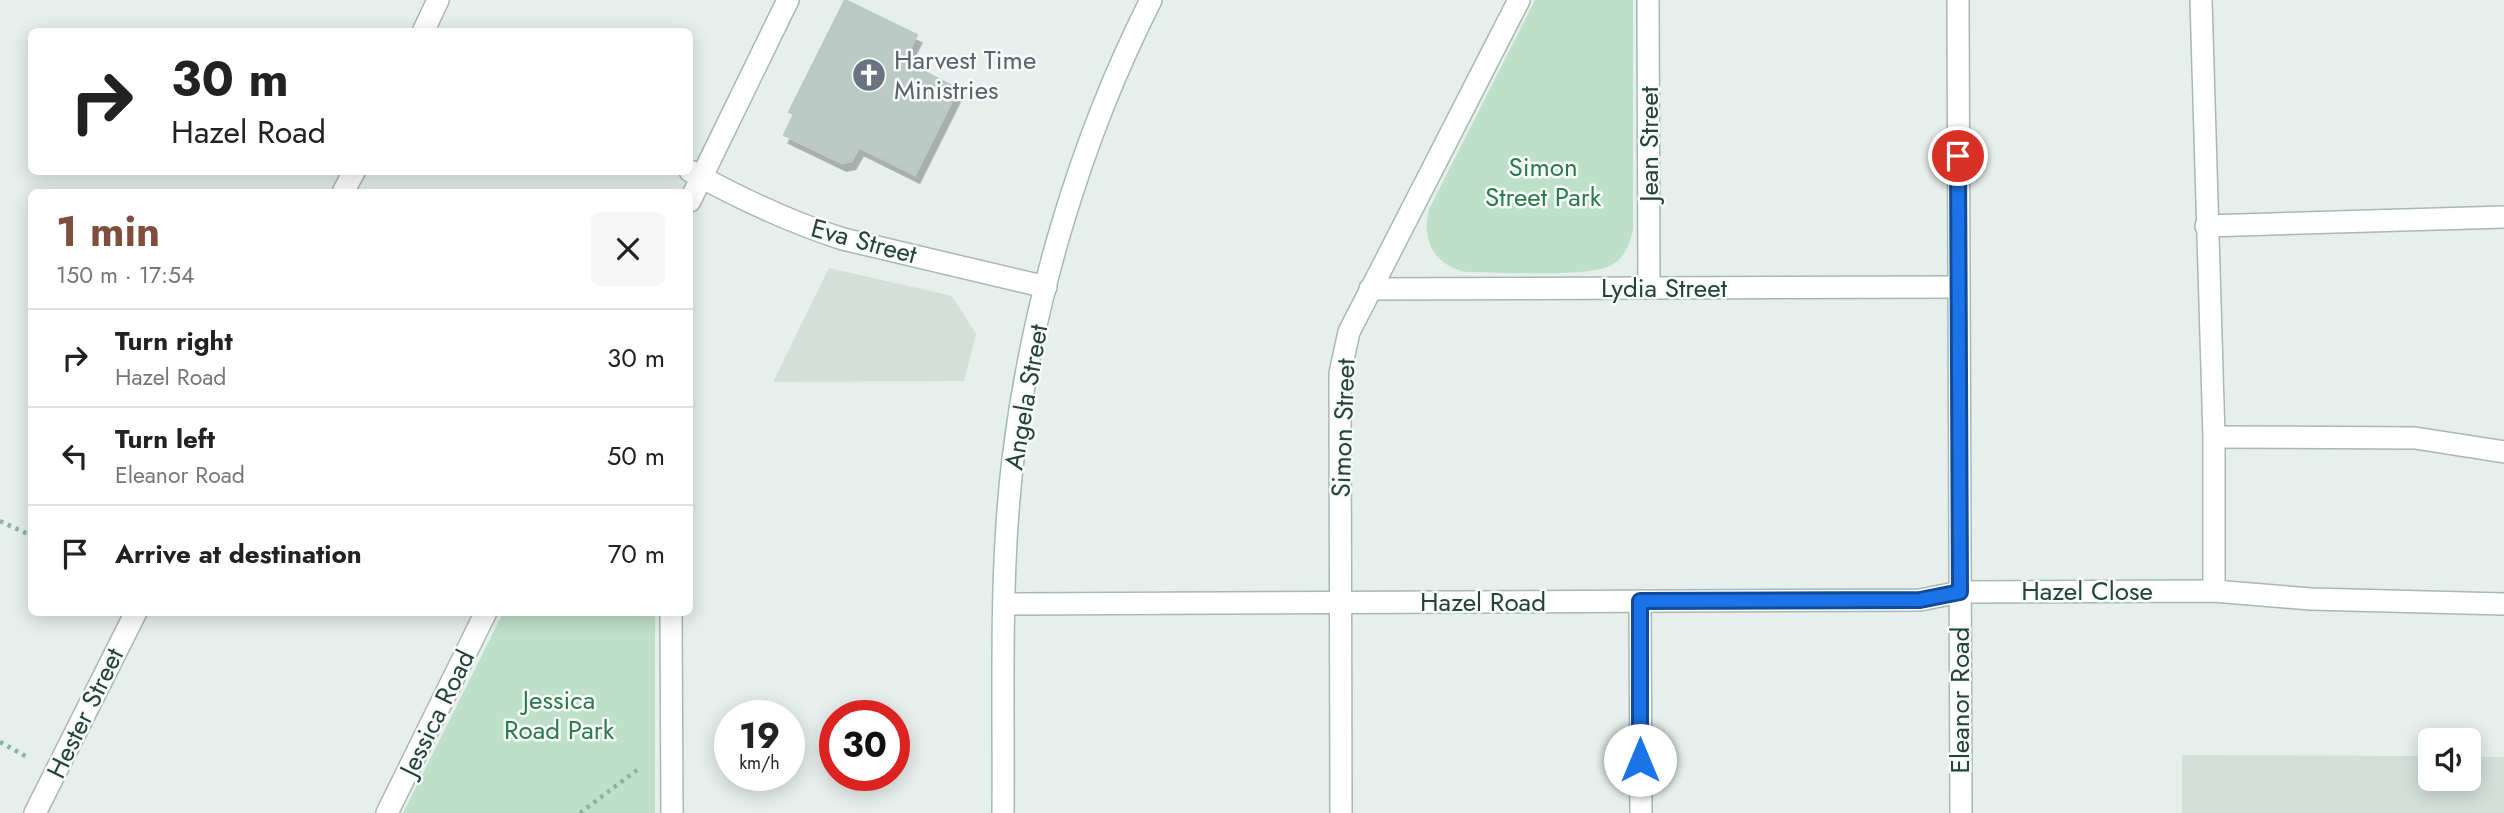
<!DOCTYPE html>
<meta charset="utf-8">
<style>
:root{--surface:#fff;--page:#f6f6f6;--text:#222;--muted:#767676;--line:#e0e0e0;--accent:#804e3d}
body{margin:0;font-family:Jost,sans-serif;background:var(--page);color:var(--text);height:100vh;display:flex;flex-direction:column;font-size:26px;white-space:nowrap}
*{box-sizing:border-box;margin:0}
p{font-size:23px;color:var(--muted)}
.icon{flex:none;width:38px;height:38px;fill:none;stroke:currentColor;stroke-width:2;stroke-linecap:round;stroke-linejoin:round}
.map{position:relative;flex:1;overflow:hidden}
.panel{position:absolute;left:28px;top:189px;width:665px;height:427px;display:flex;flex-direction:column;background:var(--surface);border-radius:10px;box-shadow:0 4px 18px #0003}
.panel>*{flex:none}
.top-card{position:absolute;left:28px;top:28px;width:665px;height:147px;border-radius:10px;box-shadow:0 4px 18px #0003;background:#fff;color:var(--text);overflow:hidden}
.controls{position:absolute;left:2418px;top:728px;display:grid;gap:14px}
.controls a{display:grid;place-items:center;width:63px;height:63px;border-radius:10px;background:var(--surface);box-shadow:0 4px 18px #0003;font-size:35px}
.speed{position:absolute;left:714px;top:700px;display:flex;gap:14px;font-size:35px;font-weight:700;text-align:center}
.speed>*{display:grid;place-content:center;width:91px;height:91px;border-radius:50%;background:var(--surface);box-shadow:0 4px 18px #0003;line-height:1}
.speed small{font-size:18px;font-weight:400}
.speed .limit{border:10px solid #d22;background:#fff;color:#111}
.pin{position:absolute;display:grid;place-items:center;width:60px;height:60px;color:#fff;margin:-30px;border:4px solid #fff;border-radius:50%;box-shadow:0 2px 7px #0007}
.me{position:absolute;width:77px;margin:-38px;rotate:0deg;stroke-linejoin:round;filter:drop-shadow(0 0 5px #0008)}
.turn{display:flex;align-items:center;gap:24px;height:147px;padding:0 28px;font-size:32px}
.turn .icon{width:91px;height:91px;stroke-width:2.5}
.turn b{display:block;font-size:49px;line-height:60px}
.round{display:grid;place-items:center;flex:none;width:74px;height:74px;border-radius:10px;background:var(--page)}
.headline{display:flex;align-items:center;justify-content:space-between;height:119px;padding:0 28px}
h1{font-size:42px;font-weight:700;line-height:52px;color:var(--accent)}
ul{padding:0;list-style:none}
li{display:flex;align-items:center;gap:21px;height:98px;padding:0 28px;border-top:2px solid var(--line)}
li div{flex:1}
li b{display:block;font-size:26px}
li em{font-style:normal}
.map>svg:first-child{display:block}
</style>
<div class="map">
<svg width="2504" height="813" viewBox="0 0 2504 813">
<defs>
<filter id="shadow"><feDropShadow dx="4.5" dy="8" stdDeviation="0" flood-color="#0004"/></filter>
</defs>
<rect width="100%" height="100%" fill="#e6efeb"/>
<g fill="#d4dfda">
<path d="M 829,268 L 952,296 L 976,334 L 964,381 L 773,382 Z"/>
<path d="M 2182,755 L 2431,756 L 2431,779 L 2469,779 L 2469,757 L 2504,757 L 2504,813 L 2182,813 Z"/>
</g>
<g fill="#bfe0c8">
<path d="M 1535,0 L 1633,0 L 1633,229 C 1630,244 1625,257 1612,265 C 1590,278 1495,272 1465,272 C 1434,264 1421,241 1429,209 Z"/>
<path d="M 503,613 L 655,613 L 655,813 L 403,813 Z"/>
</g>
<path fill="#bbcac4" stroke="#b8c9c2" stroke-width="2" filter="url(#shadow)" d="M 845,0 L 917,35 L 904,61 L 958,89 L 915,175 L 859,147 L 851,161 L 842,163 L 784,135 L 794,114 L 789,112 Z"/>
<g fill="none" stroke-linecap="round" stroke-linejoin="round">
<g stroke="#a8b8b2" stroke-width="24">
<g id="street">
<path d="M 1648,0 L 1649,288"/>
<path d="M 1958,0 L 1961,813"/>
<path d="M 2201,0 L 2214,437 L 2214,591"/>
<path d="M 423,32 L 438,0"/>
<path d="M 690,171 C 739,198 789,222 843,239 L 1046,287"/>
<path d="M 343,192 L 354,172"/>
<path d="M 690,201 L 788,0"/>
<path d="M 2206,226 L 2504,217"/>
<path d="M 1370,289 L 1958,287"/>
<path d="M 2214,437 L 2415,438 L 2504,452"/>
<path d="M 1640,601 L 1641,813"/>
<path d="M 1005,604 L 1920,600 L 1960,592 L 2214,591 L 2311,599 L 2504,604"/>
<path d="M 671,612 L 672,813"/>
<path d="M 35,813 L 136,612"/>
<path d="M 387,813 L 486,612"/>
<path d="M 1341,813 L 1340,373 L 1349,332 L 1519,0"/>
</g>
</g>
<g stroke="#a4bbb3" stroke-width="24">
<path id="secondary" d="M 1003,813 C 1004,695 999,576 1013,459 C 1032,303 1080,140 1151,0"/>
</g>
<g stroke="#86b3a5" stroke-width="4.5" stroke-dasharray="3.5 5" stroke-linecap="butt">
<path d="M 0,521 L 32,536"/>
<path d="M 0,742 L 27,757"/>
<path d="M 580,813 L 641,767"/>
</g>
<use href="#street" stroke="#fff" stroke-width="21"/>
<use href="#secondary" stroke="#fff" stroke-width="21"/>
</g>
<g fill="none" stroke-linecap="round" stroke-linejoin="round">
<g stroke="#114b97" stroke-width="18">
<path id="route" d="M 1640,760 L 1640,601 L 1920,600 L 1960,592 L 1958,156"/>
</g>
<use href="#route" stroke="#1a73e8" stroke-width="12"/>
</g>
<defs>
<g id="church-disc" transform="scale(1.75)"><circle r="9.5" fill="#6b7280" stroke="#f7fbf9"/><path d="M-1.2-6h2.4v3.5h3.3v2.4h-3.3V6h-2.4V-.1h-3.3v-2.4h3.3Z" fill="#fff"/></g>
</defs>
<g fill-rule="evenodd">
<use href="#church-disc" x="869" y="75"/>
</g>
<g text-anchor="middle" stroke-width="5" stroke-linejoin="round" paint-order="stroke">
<g font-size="26" fill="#5b616d" stroke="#f7fbf9" text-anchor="start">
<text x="894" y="69">Harvest Time<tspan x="894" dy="30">Ministries</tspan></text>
</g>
<g font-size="26" fill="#24423a" stroke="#f7fbf9">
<text transform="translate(1649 144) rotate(-90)" y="9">Jean Street</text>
<text transform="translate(864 241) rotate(15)" y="9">Eva Street</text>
<text x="1664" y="297">Lydia Street</text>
<text transform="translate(1026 397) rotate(-80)" y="9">Angela Street</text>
<text transform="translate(1343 428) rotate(-88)" y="9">Simon Street</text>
<text x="2087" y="600">Hazel Close</text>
<text x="1483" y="611">Hazel Road</text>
<text transform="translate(1960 700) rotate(-90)" y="9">Eleanor Road</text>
<text transform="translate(85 713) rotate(-64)" y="9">Hester Street</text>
<text transform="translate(437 713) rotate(-64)" y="9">Jessica Road</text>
</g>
<g font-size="26" fill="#2d7a4b" stroke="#f7fbf9">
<text x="1543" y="176">Simon<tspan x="1543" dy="30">Street Park</tspan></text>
<text x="559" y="709">Jessica<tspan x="559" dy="30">Road Park</tspan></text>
</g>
</g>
</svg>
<div class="controls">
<a><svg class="icon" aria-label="sound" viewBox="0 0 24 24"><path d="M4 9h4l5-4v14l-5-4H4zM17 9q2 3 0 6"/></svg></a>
</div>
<div class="speed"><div>19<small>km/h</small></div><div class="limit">30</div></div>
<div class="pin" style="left:1958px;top:156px;background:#d93025"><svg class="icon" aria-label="arrive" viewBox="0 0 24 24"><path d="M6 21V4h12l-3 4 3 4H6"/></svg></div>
<svg class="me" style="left:1640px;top:760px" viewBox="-20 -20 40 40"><circle r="19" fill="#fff"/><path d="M0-13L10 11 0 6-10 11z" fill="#1a73e8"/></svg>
<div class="top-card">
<div class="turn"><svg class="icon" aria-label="right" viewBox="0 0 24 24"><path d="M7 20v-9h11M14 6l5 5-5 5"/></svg><div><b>30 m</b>Hazel Road</div></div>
</div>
<section class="panel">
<div class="headline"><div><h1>1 min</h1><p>150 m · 17:54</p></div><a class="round"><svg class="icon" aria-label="close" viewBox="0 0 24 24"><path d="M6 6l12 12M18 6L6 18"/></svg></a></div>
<ul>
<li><svg class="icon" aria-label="right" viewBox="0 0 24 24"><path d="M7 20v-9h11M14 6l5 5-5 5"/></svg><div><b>Turn right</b><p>Hazel Road</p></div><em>30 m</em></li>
<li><svg class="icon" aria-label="left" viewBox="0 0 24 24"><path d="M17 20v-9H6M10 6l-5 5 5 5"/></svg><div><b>Turn left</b><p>Eleanor Road</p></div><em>50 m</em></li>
<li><svg class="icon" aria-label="arrive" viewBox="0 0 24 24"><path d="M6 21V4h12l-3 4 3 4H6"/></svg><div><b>Arrive at destination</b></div><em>70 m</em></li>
</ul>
</section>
</div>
